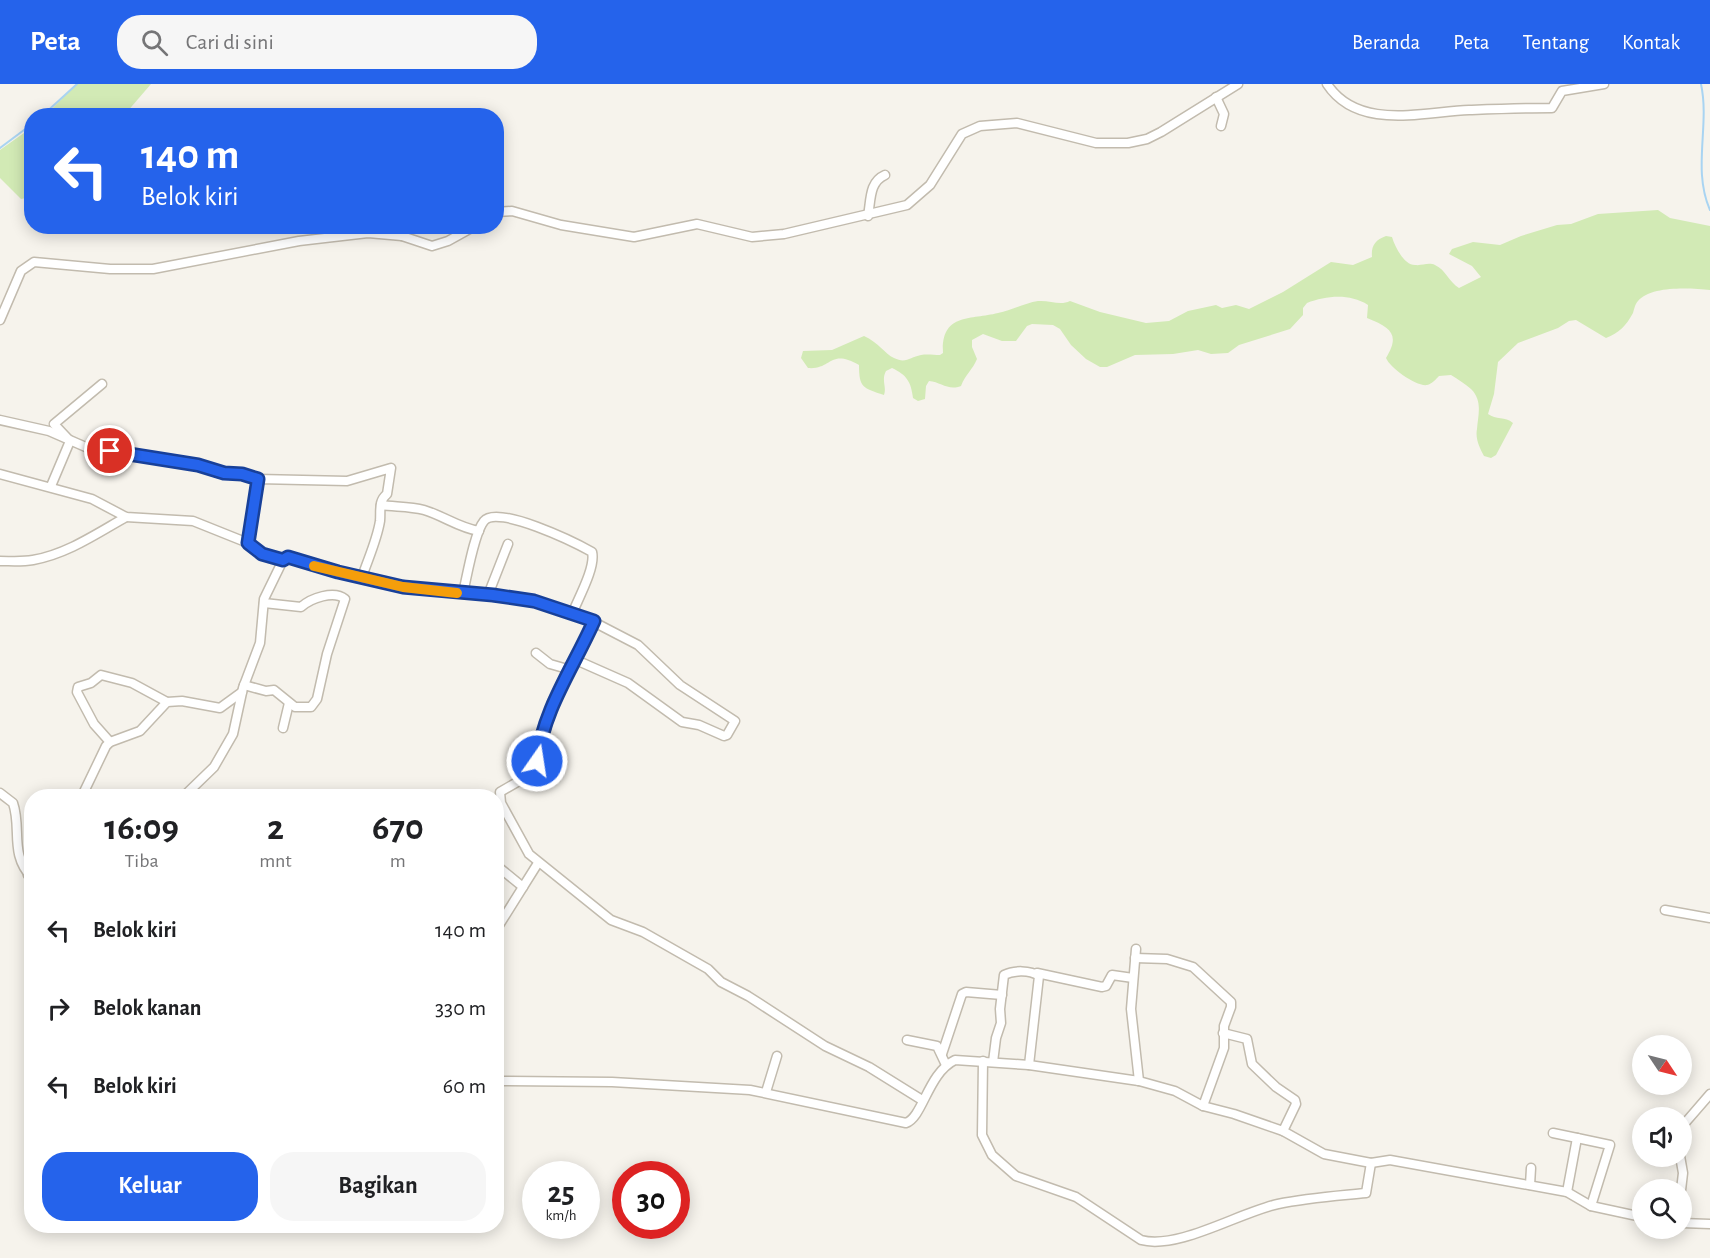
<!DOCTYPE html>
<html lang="id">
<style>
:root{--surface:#fff;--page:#f6f6f6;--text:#202124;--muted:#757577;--accent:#2563eb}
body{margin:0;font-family:"Alegreya Sans",sans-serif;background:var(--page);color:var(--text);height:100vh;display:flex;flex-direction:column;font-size:22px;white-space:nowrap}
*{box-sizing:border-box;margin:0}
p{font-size:20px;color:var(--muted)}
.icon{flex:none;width:33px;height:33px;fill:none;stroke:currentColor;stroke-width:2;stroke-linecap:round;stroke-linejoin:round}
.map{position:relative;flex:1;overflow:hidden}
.side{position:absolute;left:24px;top:705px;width:480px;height:444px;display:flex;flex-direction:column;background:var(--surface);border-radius:24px;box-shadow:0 3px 15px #0003}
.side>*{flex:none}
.hud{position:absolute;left:24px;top:24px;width:480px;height:126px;border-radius:24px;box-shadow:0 3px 15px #0003;background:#2563eb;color:#fff;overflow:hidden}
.needle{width:39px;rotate:125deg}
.controls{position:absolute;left:1632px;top:951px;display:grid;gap:12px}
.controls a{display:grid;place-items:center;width:60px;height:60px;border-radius:50%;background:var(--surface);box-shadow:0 3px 15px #0003;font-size:30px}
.speed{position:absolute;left:522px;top:1077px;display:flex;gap:12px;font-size:30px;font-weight:700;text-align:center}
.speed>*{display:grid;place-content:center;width:78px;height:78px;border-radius:50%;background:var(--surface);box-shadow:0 3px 15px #0003;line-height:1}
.speed small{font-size:15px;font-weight:400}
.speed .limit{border:9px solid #d22;background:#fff;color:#111}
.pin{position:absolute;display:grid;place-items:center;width:51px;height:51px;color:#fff;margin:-26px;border:3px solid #fff;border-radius:50%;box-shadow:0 2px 6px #0007}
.me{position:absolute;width:66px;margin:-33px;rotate:13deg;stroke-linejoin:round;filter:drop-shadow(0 0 4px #0008)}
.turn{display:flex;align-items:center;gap:21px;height:126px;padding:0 18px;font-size:27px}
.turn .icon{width:78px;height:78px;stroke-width:2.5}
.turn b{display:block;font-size:42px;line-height:51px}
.eta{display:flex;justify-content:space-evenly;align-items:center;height:102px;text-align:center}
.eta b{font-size:36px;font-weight:700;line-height:42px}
.button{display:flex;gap:12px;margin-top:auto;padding:12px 18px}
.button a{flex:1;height:69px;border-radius:24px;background:var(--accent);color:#fff;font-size:24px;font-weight:700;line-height:69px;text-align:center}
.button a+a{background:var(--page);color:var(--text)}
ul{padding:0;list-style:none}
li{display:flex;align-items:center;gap:18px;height:78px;padding:0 18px}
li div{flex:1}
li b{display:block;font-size:22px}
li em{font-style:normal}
header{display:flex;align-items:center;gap:36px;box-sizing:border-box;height:84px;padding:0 30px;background:var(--accent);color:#fff}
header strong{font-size:28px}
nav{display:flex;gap:33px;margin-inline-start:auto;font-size:21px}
.search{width:420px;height:54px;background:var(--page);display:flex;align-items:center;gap:15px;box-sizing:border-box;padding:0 21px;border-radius:24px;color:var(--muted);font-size:22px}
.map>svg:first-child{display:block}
</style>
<header>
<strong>Peta</strong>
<div class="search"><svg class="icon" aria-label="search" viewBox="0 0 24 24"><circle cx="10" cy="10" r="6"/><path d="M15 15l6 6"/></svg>Cari di sini</div>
<nav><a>Beranda</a><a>Peta</a><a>Tentang</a><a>Kontak</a></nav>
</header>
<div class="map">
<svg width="1710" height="1174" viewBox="0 0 1710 1174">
<rect width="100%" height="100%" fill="#f6f3ec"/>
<g fill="#d2eab5">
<path d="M 76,0 L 151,0 L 126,29 L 113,32 L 46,31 Z"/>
<path d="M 31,44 L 31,113 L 21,115 L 0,94 L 0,66 Z"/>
<path d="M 1658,126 L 1670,134 L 1710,142 L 1710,206 C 1692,204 1651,201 1638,217 C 1635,220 1634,226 1633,229 C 1626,242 1619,249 1606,254 L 1576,236 L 1569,237 L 1558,244 L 1518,259 L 1498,278 L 1494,310 L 1488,330 C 1496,336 1505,332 1513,339 L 1496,371 L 1491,374 L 1484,372 C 1480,364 1475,355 1477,345 C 1478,331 1483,317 1471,305 C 1465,300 1458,295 1451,291 L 1439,292 C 1436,295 1432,300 1427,301 C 1417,303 1390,284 1386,274 C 1400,251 1392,244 1367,234 L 1368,221 C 1349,209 1326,212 1307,219 L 1303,224 L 1303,231 L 1290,245 L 1239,261 L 1228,269 L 1211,270 L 1198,266 L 1173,270 L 1135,271 L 1107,283 L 1100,283 L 1086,275 L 1071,261 L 1060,245 L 1053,241 L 1032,240 L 1027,242 L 1016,257 L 1002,257 L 983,250 L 972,256 L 972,263 L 977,275 C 973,285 965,291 961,302 C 948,307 941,298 929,297 L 926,302 L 925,315 L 918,317 L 913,314 C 911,298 907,291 892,284 L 886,287 C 881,296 887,303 884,311 C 863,304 859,304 859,281 C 829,264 832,286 808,284 L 801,274 L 803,267 L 832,266 L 864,252 C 878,258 885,270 894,274 C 906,280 910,273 921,271 C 927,270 934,271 940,271 L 943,269 C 941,229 970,236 998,229 C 1012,226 1025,219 1038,217 C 1050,216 1060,222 1070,217 L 1100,228 L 1146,239 L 1169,237 L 1188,227 L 1216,221 L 1222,224 L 1236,221 L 1249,225 L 1283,208 L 1331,178 L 1353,181 L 1372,173 C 1371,162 1375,156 1386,152 L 1392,153 C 1395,163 1404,181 1415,181 C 1422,182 1428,178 1435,181 C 1446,186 1449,198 1459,204 L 1481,193 L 1472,182 L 1449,170 L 1452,165 L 1473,158 L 1500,161 L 1521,152 L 1557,141 L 1571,140 L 1598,130 Z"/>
</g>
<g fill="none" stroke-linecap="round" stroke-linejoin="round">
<g stroke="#a9d4f2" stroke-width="2">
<path d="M 1701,0 C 1710,42 1692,85 1710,126"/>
<path d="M 42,32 L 77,0"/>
<path d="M 0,64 L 32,40"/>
</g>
<g stroke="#c2bbae" stroke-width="11">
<g id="minor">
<path d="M 1327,0 C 1358,47 1422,28 1469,26 C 1497,25 1524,24 1552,24 L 1562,7 L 1604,0"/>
<path d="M 1216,13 L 1224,30 L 1221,42"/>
<path d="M 496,128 L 512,127 L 561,141 L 634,153 L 697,140 L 752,153 L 784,150 L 907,121 L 930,101 L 962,50 L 980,42 L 1017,39 L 1096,59 L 1128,59 L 1147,55 L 1161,48 L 1238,0"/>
<path d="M 868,132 C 871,116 869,98 885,91"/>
<path d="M 402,152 L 404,142"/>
<path d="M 0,236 L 21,187 L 34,178 L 110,185 L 153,185 L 299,157 L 368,149 L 402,152 L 432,162 L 448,157 L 475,142"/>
<path d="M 0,336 L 49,347 L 88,364 L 198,381 L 224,389 L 242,390 L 258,395"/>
<path d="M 0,390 L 92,415 L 126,433 L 193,437 L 248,459 L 262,469 L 283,476 L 264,515 L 260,559 L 243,604 L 233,650 L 214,683 L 184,712"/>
<path d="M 51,402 L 70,357 L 54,340 L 102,300"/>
<path d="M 381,421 C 395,423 410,422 424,426 C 444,432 459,444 479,447"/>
<path d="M 248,459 L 258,395 L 347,397 L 391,384 L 387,410 C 378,417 381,427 380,437 C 377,456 368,475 362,493"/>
<path d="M 283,476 L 288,473 L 338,488 L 403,503 L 515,514 L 534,517 L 586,534 L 638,561 L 680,601 L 735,637 L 727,651 L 724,652 L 699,641 L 682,638 L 628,599 L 576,576"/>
<path d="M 0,477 C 11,477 22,478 33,476 C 67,470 96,450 126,433"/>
<path d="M 463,509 C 467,493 474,449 484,437 C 497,420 576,459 592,468 C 596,483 578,515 572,530"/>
<path d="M 488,511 L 508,460"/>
<path d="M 594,537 L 576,576 L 552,618 L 546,645 L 539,655 L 537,678 L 526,693 L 500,708 L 501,719 L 529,770 L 611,836 L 643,848 L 708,885 L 721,898 L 748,912 L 825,962 L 869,983 L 922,1016"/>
<path d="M 536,569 L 550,580 L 571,586"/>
<path d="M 244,601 L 266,607 L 274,606 L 295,623 L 311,623 L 317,615 L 327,570 L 345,515 C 334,506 311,514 301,523 L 264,519"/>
<path d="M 283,644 L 289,619"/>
<path d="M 110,658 L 94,640 L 77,608 L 78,603 L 91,599 L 101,591 L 132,599 L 167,618"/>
<path d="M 0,709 L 13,719 C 22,745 9,770 32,794"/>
<path d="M 82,712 L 106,662 L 110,658 L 140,647 L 167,618 L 182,617 L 220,624 L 242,608"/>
<path d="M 496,781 L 523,803"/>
<path d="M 28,791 L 32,777"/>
<path d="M 1665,826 L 1710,834"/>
<path d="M 496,846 L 538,779"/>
<path d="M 1136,865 L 1131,925 L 1139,997"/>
<path d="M 1135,874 L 1167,875 L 1193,883 L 1231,918 L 1231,923 L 1224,942 L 1224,964 L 1203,1022"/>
<path d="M 1037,889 L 1102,903 L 1106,902 L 1112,891 L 1133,894"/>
<path d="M 1223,949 L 1247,955 L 1252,980 L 1276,1003 L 1295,1016 L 1296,1020 L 1283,1047"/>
<path d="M 907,956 L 937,962 L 946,981"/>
<path d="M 942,970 L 962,910 L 966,908 L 1002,911"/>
<path d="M 983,977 L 982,1051 L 992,1071 L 1016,1092 L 1076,1113 L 1141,1156 C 1179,1166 1240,1128 1278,1120 C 1307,1114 1337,1112 1366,1109 L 1371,1079"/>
<path d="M 993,978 L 996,954 L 1001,939 L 1000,925 L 1004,891 C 1014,886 1030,886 1039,892 L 1029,981"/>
<path d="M 496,997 L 612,998 L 750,1006 L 906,1039 C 923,1033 928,989 955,976 L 1029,981 L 1139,997 L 1175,1007 L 1203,1022 L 1234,1030 L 1283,1047 L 1324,1070 L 1371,1079 L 1390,1076 L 1567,1108 L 1591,1122 L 1642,1133"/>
<path d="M 766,1008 L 777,972"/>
<path d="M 1553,1049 L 1577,1054 L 1567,1108"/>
<path d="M 1577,1054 L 1610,1061 L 1591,1122"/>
<path d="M 1682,1060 L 1685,1039 L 1710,1010"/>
<path d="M 1680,1072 L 1683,1089 L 1681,1106"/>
<path d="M 1530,1101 L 1531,1084"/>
<path d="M 1682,1139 L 1710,1140"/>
</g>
</g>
<use href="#minor" stroke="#fff" stroke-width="8"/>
</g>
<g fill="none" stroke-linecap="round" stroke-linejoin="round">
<g stroke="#184099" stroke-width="15">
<path id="route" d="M 110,367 L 198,381 L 224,389 L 242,390 L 258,395 L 248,459 L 262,470 L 283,476 L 288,473 L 338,488 L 403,503 L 493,511 L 534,517 L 594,537 C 573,584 543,626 537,677"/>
</g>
<use href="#route" stroke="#2563eb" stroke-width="10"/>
<path stroke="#f59e0b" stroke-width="10" d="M 314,482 L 403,503 L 457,509"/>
</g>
</svg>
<div class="controls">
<a><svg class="needle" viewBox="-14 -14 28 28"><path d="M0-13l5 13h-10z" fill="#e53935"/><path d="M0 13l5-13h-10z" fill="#757577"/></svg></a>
<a><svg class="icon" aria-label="sound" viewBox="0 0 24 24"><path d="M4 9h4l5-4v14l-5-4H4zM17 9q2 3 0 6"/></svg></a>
<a><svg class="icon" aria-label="search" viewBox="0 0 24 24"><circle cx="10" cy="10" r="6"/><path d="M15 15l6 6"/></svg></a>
</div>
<div class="speed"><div>25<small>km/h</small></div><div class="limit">30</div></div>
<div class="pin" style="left:110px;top:367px;background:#d93025"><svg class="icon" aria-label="arrive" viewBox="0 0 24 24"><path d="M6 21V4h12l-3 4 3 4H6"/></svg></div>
<svg class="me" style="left:537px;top:677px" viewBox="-20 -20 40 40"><circle r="17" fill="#2563eb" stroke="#fff" stroke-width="3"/><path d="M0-11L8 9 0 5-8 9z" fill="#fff"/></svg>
<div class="hud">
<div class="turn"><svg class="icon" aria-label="left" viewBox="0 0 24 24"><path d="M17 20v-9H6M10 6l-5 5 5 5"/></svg><div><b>140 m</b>Belok kiri</div></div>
</div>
<section class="side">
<div class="eta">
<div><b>16:09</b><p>Tiba</p></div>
<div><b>2</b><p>mnt</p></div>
<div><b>670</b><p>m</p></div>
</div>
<ul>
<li><svg class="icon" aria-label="left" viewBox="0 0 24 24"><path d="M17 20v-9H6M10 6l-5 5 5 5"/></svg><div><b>Belok kiri</b></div><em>140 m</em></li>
<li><svg class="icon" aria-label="right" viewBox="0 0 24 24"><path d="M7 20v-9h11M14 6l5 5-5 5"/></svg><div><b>Belok kanan</b></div><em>330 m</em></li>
<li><svg class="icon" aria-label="left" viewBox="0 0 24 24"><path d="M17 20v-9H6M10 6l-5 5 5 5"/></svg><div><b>Belok kiri</b></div><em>60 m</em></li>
</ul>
<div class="button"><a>Keluar</a><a>Bagikan</a></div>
</section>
</div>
